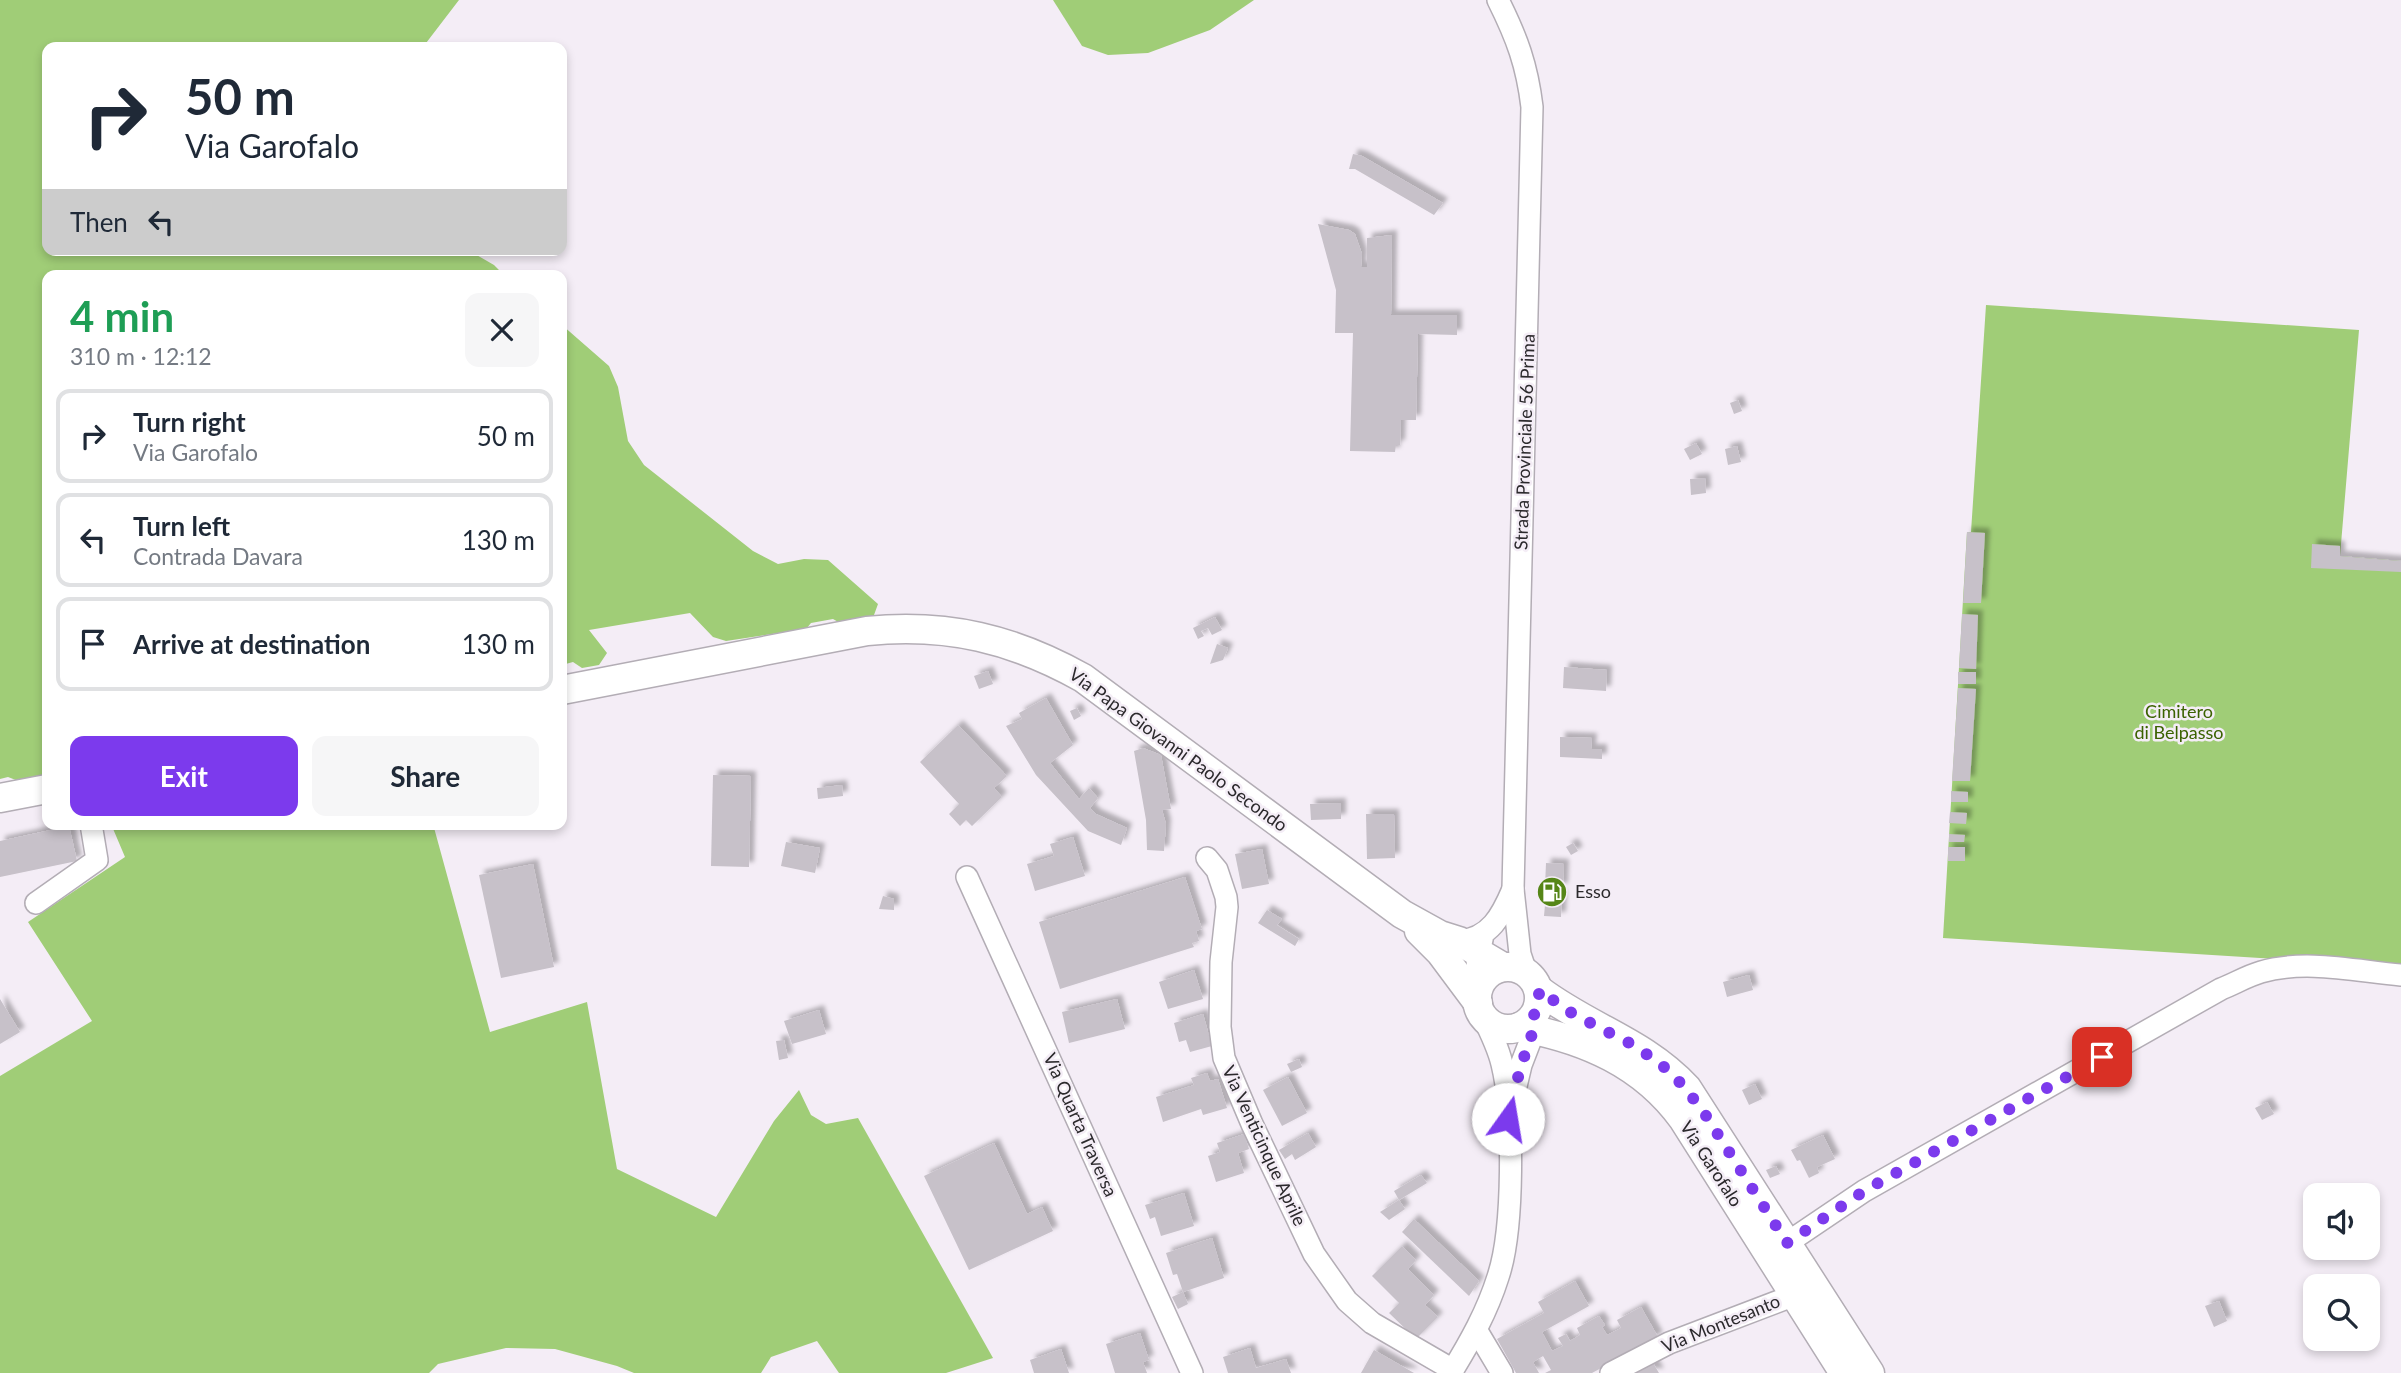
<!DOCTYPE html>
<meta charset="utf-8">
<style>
:root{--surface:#fff;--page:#f6f6f7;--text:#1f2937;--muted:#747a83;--line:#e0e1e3;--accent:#7c3aed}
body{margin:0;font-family:Lato,sans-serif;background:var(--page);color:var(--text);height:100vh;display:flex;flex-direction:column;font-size:26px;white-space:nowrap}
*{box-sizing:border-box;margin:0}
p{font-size:23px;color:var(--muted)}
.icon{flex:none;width:38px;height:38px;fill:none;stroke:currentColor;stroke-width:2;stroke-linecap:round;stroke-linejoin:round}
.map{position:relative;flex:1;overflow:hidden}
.drawer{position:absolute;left:42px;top:270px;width:525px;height:560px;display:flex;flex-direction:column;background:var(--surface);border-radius:14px;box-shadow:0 4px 10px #0003}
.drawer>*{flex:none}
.guide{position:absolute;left:42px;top:42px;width:525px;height:214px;border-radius:14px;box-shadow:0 4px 10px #0003;background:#fff;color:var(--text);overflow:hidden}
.tools{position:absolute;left:2303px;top:1183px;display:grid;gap:14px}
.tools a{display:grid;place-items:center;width:77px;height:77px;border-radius:14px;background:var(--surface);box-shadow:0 4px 10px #0003;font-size:35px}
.pin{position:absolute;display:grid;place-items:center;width:60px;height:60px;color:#fff;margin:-30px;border-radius:14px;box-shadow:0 4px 10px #0006}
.me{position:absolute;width:77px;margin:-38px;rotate:13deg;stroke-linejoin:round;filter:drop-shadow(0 0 5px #0008)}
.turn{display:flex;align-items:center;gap:24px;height:147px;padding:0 28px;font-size:32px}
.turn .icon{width:91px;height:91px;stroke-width:2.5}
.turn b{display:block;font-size:49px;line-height:60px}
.then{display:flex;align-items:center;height:66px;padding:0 28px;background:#0003;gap:14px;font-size:26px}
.round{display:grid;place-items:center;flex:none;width:74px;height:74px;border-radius:14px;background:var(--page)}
.headline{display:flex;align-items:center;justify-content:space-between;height:119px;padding:0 28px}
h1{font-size:42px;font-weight:700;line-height:52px;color:#1e9e55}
.primary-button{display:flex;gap:14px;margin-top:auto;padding:14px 28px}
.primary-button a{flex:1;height:80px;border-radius:14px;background:var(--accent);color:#fff;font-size:28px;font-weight:700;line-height:80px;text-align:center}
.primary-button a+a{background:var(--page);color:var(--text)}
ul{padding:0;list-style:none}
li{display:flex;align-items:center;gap:21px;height:94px;margin:0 14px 10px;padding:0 14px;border:4px solid var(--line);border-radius:14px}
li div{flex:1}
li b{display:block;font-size:26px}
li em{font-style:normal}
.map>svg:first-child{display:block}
</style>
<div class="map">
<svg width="2401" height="1373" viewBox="0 0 2401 1373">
<defs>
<filter id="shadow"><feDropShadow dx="5" dy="-5" stdDeviation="2" flood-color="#0004"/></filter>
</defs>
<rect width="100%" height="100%" fill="#f4edf6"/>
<g fill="#a0cd77">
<path d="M 0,0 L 459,0 L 423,47 L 47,47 L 47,250 L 468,250 L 494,265 L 504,275 L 47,275 L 47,777 L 21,782 L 8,777 L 0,779 Z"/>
<path d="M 1053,0 L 1254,0 L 1210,30 L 1148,53 L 1108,55 L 1082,46 Z"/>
<path d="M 1986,305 L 2359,330 L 2340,556 L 2401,561 L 2401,967 L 1943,938 L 1967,532 L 1971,532 Z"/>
<path d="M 562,325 L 609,366 L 618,387 L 628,441 L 644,465 L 753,551 L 778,564 L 804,559 L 828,560 L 878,604 L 874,615 L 867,620 L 840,623 L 833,619 L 811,623 L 806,629 L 726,641 L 713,637 L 690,613 L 589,630 L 607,653 L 599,665 L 582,668 L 573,662 L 562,665 Z"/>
<path d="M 111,824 L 433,824 L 490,1032 L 587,1002 L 617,1169 L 716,1217 L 774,1121 L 799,1090 L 811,1115 L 826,1124 L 858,1118 L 993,1358 L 946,1373 L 839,1373 L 817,1341 L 771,1357 L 761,1373 L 634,1373 L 617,1366 L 555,1349 L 506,1348 L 438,1364 L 429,1373 L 0,1373 L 0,1076 L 92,1021 L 28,922 L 125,857 Z"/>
</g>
<g fill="#c7c1c9" filter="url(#shadow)">
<path d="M 1353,154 L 1362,156 L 1443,203 L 1434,215 L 1355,169 L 1349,169 Z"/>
<path d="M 1318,224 L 1349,230 L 1355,234 L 1362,254 L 1361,267 L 1367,267 L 1367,238 L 1392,235 L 1391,315 L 1457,315 L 1457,335 L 1418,334 L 1416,420 L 1401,420 L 1400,445 L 1396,445 L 1395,452 L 1350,451 L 1353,333 L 1335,333 L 1336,290 Z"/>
<path d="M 1738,400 L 1742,411 L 1734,414 L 1730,403 Z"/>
<path d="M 1696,443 L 1702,454 L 1690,460 L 1684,449 Z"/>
<path d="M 1737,446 L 1741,462 L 1728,465 L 1725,449 Z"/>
<path d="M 1705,478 L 1706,493 L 1691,495 L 1690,479 Z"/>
<path d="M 1967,532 L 1985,533 L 1981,603 L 1963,603 Z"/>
<path d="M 2312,544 L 2340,546 L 2340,556 L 2401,561 L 2401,572 L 2311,568 Z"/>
<path d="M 1962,614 L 1978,615 L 1976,669 L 1959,668 Z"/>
<path d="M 1215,617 L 1222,630 L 1212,635 L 1208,628 L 1201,631 L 1204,636 L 1198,639 L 1193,628 Z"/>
<path d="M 1217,644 L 1228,648 L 1223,660 L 1210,664 Z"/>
<path d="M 1564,667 L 1607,670 L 1606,691 L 1563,688 Z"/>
<path d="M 988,671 L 993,684 L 979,689 L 974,676 Z"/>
<rect x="1958" y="672" width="18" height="12"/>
<path d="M 1958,688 L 1976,689 L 1970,781 L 1952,781 Z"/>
<path d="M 1046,698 L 1073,745 L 1050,763 L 1079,799 L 1089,788 L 1098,798 L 1090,808 L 1096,814 L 1127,828 L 1121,845 L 1088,831 L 1036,775 L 1006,726 L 1022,719 L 1019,713 Z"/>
<path d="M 1077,708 L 1081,716 L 1074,720 L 1070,711 Z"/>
<path d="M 958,725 L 1007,776 L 994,788 L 1002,797 L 972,826 L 966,820 L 960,826 L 949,814 L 959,804 L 920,762 Z"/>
<path d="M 1560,737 L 1592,738 L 1591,749 L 1602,749 L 1602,759 L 1560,757 Z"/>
<path d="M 1143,748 L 1161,755 L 1171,809 L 1162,810 L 1166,824 L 1164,851 L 1147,850 L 1146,820 L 1134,751 Z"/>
<path d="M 713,775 L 751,776 L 749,867 L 711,866 Z"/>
<path d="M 842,785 L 843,796 L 818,799 L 817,788 Z"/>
<path d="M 1951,791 L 1968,792 L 1968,802 L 1951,802 Z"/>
<path d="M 1341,803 L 1341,819 L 1311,820 L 1310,804 Z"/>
<path d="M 1950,812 L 1967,813 L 1966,824 L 1949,823 Z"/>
<path d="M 1366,814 L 1394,814 L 1395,858 L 1367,859 Z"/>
<path d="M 69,826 L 77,861 L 0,877 L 0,841 Z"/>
<path d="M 1949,834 L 1965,835 L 1964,842 L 1949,842 Z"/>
<path d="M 1073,837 L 1085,876 L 1035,891 L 1027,864 L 1054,856 L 1050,844 Z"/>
<path d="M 786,842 L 820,848 L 815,873 L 781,866 Z"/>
<path d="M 1573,843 L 1578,851 L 1571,855 L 1566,847 Z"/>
<rect x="1948" y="847" width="17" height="14"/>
<path d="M 1262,849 L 1269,884 L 1242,889 L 1235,854 Z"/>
<path d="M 1546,863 L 1564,864 L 1563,888 L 1545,887 Z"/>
<path d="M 533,864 L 554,967 L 501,978 L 479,875 Z"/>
<path d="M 1185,877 L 1202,929 L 1196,931 L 1199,941 L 1192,943 L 1194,947 L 1060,989 L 1039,922 Z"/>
<path d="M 1546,894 L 1562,895 L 1561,917 L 1544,916 Z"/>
<path d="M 883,896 L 894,899 L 894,910 L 879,909 Z"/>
<path d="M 1267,910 L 1282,919 L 1277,925 L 1299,939 L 1295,946 L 1258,923 Z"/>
<path d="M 1194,970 L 1203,999 L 1168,1009 L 1159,982 Z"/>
<path d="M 1749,975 L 1753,990 L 1727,997 L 1723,982 Z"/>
<path d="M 0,999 L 20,1032 L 0,1044 Z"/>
<path d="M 1117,999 L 1125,1029 L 1069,1043 L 1062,1012 Z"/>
<path d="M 819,1010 L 826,1034 L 792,1044 L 784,1021 Z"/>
<path d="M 1203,1014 L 1212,1046 L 1190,1052 L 1186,1040 L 1179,1042 L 1174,1023 Z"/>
<path d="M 784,1040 L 788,1058 L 779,1060 L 776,1041 Z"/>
<path d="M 1299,1059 L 1302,1067 L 1291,1072 L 1287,1064 Z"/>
<path d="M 1207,1073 L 1210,1081 L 1218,1079 L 1227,1108 L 1203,1115 L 1201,1109 L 1163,1122 L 1156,1097 L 1194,1085 L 1191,1078 Z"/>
<path d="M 1288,1077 L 1307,1113 L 1282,1126 L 1263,1090 Z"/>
<path d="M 1755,1084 L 1762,1099 L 1749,1105 L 1742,1090 Z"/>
<path d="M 2267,1102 L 2274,1114 L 2262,1120 L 2255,1108 Z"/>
<path d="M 1308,1133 L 1316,1147 L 1295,1160 L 1292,1154 L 1285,1159 L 1279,1150 Z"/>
<path d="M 1244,1134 L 1249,1149 L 1238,1153 L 1244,1173 L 1216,1182 L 1208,1156 L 1220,1152 L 1217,1143 Z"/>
<path d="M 1823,1135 L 1835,1159 L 1817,1167 L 1819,1173 L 1809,1178 L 1800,1160 L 1797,1161 L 1791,1150 Z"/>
<path d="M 994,1143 L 1027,1214 L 1042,1207 L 1053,1231 L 969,1270 L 924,1176 Z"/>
<path d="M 1776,1166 L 1780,1174 L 1770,1178 L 1766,1170 Z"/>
<path d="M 1421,1175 L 1427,1183 L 1399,1200 L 1394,1191 Z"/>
<path d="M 1184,1193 L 1194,1226 L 1161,1236 L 1155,1217 L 1150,1219 L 1145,1205 Z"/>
<path d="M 1399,1200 L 1405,1209 L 1389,1220 L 1380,1212 Z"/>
<path d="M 1414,1219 L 1479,1281 L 1469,1296 L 1402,1232 Z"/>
<path d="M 1212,1238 L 1224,1278 L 1183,1292 L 1188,1304 L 1178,1309 L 1172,1297 L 1183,1292 L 1177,1274 L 1173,1275 L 1166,1253 Z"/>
<path d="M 1402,1246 L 1416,1260 L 1408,1269 L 1434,1295 L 1425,1305 L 1438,1317 L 1416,1339 L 1389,1313 L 1399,1303 L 1372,1276 Z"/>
<path d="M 1575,1281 L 1589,1306 L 1542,1332 L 1552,1351 L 1563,1346 L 1558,1338 L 1566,1334 L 1570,1341 L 1580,1335 L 1577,1328 L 1599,1316 L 1605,1325 L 1602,1327 L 1607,1335 L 1621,1328 L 1617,1320 L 1641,1307 L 1658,1337 L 1592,1373 L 1545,1373 L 1551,1370 L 1543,1356 L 1533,1362 L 1539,1373 L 1516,1373 L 1497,1339 L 1544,1313 L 1538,1302 Z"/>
<path d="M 2219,1301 L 2227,1321 L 2214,1327 L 2205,1306 Z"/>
<path d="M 1140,1333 L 1149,1360 L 1143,1362 L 1147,1373 L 1115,1373 L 1106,1344 Z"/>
<path d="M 1250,1348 L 1256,1368 L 1286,1359 L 1291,1373 L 1228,1373 L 1223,1357 Z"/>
<path d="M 1061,1349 L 1069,1373 L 1034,1373 L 1030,1360 Z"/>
<path d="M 1374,1350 L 1414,1373 L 1361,1373 Z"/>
<path d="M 1653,1363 L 1659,1373 L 1635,1373 Z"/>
</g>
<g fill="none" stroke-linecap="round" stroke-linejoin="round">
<g stroke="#b3adb5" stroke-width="24">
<g id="minor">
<path d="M 1498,0 C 1517,38 1527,65 1532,107 L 1513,889 L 1520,954 L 1526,972"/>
<path d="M 1207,858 L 1217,870 L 1226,897 L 1227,907 L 1221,962 L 1220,1027 L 1224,1058 L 1252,1124 L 1314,1254 L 1347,1301 L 1372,1323 L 1453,1370"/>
<path d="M 967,877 L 1192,1373"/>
<path d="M 36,903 L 97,860 L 91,824"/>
<path d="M 1459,941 C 1490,939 1502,915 1513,889"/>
<path d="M 1478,991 L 1477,953 L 1482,940"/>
<path d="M 1512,1103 L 1521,1065 L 1531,1039 L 1534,1015"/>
<path d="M 1787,1243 L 1864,1191 L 2221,989 C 2234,984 2247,976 2261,972 C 2305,959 2356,971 2401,975"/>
<path d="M 1477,1331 L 1502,1373"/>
<path d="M 1451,1373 C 1470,1342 1487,1312 1498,1277 C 1514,1230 1514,1113 1502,1064 C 1498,1047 1490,1031 1482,1015"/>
<path d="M 1611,1373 L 1669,1343 L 1795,1295"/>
</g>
</g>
<g stroke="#b3adb5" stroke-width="31">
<g id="major">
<path d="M 562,690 L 867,631 C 948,623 1013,639 1083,678 L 1402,914 L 1440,935 L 1459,941 L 1503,967"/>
<path d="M 0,798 L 47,789"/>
<path d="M 1419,931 L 1440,952 L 1478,1003"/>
<circle cx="1508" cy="998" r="31"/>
<path d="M 1539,990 C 1589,1028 1643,1041 1687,1088 L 1870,1373"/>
<path d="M 1519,1027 C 1585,1039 1643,1064 1683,1119 L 1844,1373"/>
</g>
</g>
<use href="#minor" stroke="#fff" stroke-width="21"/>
<use href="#major" stroke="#fff" stroke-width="28"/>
</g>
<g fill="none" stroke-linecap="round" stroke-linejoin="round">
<path stroke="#7c3aed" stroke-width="12" stroke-dasharray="0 21.6" d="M 1508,1119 L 1521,1065 L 1531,1039 L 1534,1015 L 1539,1003 L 1539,990 L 1573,1014 L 1637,1047 L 1672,1073 L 1701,1108 L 1787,1243 L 1864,1191 L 2102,1057"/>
</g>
<defs>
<g id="fuel-disc" transform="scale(1.575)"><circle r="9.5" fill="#568618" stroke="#f4edf6"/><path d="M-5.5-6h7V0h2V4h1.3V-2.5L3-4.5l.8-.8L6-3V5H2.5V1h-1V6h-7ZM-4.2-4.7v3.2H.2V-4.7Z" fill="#fff"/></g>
</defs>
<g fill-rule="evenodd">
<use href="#fuel-disc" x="1552" y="892"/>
</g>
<g text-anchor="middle" stroke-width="5" stroke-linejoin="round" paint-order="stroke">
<g font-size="18" fill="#2b292c" stroke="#f4edf6">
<text transform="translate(1525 442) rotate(-88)" y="6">Strada Provinciale 56 Prima</text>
<text transform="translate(1178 750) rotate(36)" y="6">Via Papa Giovanni Paolo Secondo</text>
<text transform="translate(1080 1125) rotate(66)" y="6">Via Quarta Traversa</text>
<text transform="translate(1264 1146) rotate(65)" y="6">Via Venticinque Aprile</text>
<text transform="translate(1711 1164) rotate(57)" y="6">Via Garofalo</text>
<text transform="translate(1721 1324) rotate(-22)" y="6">Via Montesanto</text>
</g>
<g font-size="18" fill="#3b6200" stroke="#f4edf6">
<text x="2179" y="718">Cimitero<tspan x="2179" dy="21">di Belpasso</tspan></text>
</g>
<g font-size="18" fill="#2b292c" stroke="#f4edf6" text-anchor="start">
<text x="1575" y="898">Esso</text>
</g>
</g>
</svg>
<div class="tools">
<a><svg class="icon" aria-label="sound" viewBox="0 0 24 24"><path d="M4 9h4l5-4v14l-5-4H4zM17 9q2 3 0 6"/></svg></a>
<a><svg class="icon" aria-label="search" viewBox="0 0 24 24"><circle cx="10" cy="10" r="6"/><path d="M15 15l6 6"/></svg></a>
</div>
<div class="pin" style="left:2102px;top:1057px;background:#d93025"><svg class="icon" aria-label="arrive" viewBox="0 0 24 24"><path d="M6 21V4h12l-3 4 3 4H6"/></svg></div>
<svg class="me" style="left:1508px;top:1119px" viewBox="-20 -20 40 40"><circle r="19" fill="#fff"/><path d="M0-13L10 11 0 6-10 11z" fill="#7c3aed"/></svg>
<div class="guide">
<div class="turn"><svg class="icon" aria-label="right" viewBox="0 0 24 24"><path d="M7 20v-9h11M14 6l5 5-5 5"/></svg><div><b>50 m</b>Via Garofalo</div></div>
<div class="then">Then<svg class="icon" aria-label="left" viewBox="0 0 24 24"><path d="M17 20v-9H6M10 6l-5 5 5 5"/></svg></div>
</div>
<section class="drawer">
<div class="headline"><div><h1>4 min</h1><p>310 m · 12:12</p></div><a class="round"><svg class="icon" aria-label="close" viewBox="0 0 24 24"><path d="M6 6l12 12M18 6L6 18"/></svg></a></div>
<ul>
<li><svg class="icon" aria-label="right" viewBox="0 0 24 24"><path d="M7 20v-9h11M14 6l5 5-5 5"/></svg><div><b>Turn right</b><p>Via Garofalo</p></div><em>50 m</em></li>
<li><svg class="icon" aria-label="left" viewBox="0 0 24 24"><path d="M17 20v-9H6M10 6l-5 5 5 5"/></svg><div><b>Turn left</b><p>Contrada Davara</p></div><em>130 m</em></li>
<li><svg class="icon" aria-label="arrive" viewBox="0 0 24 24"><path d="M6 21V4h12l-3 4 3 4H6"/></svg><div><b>Arrive at destination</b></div><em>130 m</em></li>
</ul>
<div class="primary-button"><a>Exit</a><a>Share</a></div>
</section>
</div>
